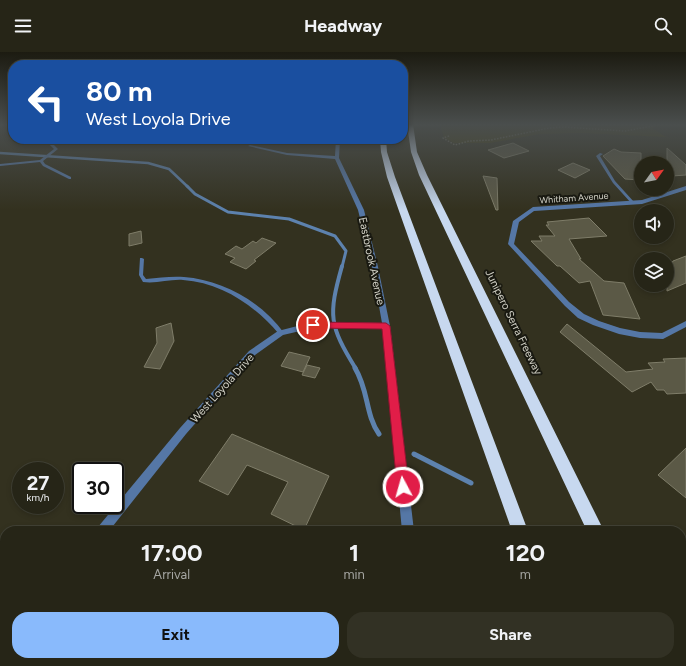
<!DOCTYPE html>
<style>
:root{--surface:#262517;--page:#323124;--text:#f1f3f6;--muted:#a4a5a1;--line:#424236;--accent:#89bafc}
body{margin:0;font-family:Figtree,sans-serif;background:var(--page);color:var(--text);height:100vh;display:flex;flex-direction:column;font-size:15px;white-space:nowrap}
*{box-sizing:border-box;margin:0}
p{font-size:13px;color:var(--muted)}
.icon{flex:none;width:22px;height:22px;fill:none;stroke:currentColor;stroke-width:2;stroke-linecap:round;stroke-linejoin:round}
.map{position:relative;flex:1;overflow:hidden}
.details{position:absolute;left:0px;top:474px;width:686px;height:140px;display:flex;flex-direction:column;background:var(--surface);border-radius:16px 16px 0 0;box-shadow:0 2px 6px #0003,0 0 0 1px var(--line)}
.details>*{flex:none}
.banner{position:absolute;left:8px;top:8px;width:400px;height:84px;border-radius:16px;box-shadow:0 2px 6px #0003,0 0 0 1px var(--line);background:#1a4fa0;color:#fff;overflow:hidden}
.needle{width:26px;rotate:57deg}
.buttons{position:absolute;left:634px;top:104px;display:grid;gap:8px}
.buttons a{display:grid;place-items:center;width:40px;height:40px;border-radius:50%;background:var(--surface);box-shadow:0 2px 6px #0003,0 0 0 1px var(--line);font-size:20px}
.speed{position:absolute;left:12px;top:410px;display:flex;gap:8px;font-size:20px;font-weight:700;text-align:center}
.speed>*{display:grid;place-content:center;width:52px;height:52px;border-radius:50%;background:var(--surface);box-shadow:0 2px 6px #0003,0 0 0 1px var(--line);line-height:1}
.speed small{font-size:10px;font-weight:400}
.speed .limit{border:2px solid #111;border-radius:6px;background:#fff;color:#111}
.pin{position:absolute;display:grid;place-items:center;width:34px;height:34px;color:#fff;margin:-17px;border:2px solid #fff;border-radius:50%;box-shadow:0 1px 4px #0007}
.me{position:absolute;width:44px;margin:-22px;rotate:354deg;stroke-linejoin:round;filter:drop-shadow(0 0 3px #0008)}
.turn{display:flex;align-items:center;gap:14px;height:84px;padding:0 12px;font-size:18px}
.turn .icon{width:52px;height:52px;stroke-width:2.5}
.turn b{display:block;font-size:28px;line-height:34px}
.eta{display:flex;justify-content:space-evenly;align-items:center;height:68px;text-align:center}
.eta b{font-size:24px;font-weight:700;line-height:28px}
.primary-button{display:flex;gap:8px;margin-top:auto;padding:8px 12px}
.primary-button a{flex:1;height:46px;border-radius:16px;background:var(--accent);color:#111;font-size:16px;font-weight:700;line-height:46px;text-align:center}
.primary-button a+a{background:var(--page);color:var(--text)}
header{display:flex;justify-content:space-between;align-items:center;height:52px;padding:0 12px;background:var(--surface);font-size:18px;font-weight:700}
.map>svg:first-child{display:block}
</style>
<header><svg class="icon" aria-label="menu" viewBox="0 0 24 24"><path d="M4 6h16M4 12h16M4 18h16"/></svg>Headway<svg class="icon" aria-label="search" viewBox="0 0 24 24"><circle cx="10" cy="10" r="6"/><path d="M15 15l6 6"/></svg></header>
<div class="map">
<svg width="686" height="614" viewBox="0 0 686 614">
<rect width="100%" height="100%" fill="#33311f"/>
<path fill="#423d10" d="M 440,72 L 679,72 L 652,76 L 666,85 L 581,81 L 540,82 L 490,91 L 454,91 L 444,86 Z"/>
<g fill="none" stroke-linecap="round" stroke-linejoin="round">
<path stroke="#5d82ae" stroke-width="2.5" d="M 0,101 L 148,111 L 169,117 L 188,135"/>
<path stroke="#5d82ae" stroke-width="3" d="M 187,134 L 195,142 L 228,160 L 289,167 L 335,184 L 346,199 L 342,215"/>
<path stroke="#5d82ae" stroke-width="4" d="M 342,214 C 328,264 329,273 356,317"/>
<g stroke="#5d82ae" stroke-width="5">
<path d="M 355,316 C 369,339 365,362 379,382"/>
<path d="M 414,402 L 471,431"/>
</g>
<path stroke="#5d82ae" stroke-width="6" d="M 681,545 L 686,546"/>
</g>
<g fill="#5b5946" stroke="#7f7d69">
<path d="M 513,91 L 529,99 L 504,106 L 488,98 Z"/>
<path d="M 667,96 L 686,113 L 686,123 L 672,124 L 667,121 Z"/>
<path d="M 614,97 L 621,100 L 641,101 L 641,128 L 625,127 L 603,104 Z"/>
<path d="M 573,111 L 590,118 L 575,126 L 558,118 Z"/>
<path d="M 483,124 L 497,126 L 498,158 L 496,158 Z"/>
<path d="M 589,166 L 607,184 L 569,187 L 581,207 L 579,207 L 604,229 L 624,231 L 640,267 L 603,263 L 590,229 L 579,231 L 560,214 L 557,214 L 531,189 L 542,189 L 539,184 L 555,184 L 546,173 L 549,173 L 547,170 Z"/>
<path d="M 141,179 L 142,191 L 129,194 L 129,182 Z"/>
<path d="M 262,186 L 276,191 L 254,208 L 256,209 L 246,217 L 230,210 L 235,206 L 225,202 L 236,194 L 242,197 L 253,189 L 256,191 Z"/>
<path d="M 686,204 L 686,231 L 667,239 L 667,218 L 673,209 Z"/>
<path d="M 171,271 L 174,289 L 160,317 L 144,315 L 157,291 L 156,276 Z"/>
<path d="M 567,272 L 626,320 L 653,317 L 648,311 L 665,310 L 663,307 L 686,306 L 686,341 L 667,342 L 664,338 L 657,338 L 651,330 L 632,340 L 560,280 Z"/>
<path d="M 289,300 L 310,305 L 303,320 L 281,314 Z"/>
<path d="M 307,313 L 320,316 L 315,326 L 302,323 Z"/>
<path d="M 232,382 L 329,424 L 304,478 L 271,462 L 288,430 L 247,413 L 228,443 L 199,429 Z"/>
<path d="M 686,396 L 686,446 L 658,423 Z"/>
</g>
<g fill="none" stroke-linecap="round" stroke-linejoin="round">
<path stroke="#787667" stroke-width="1.5" stroke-dasharray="1.5 1.5" stroke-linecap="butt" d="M 449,84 L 443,86 L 455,93 L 469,89 L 491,88 L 549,76 L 564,75 L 625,79 L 663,72"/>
<g fill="#5577a6" fill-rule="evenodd">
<path d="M 44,87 L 48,87 L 58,97 L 43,109 L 45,112 L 71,125 L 71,127 L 69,127 L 43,114 L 40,110 L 0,114 L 0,112 L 40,108 L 54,97 Z"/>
<path d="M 600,101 L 603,102 L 600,104 L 615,129 L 634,150 L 634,152 L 632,152 L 613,131 L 596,104 Z"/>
<path d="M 140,206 L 142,206 L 144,207 L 143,223 L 146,227 C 159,226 171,224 184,225 C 222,228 261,249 284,281 L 281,283 L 279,282 C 254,253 222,231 183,228 C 170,227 156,232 143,230 L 139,223 Z"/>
</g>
<g fill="#5577a6" fill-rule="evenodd">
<path d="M 336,87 L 340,87 L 339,106 L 364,158 L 378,215 L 390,274 L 414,479 L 402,479 L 383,277 L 313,276 L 283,283 L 255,303 L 186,382 L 109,479 L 96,479 L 98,475 L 180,376 L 249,299 L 278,279 L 313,270 L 382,271 L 372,215 L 358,158 L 335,107 L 287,103 L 248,94 L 250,93 L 287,101 L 335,104 Z"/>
<path d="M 686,134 L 686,138 L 642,152 L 534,159 L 519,170 L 514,192 L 569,250 L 584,262 L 599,269 L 620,276 L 640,280 L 662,281 L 686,269 L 686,275 L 663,287 L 640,286 L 619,282 L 593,273 L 578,266 L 565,254 L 508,192 L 513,169 L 533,155 L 642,148 Z"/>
<path d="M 168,609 L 184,609 L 187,614 L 171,614 Z"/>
<path d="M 414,609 L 428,609 L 429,614 L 415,614 Z"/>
</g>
<g fill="#c7d8ef" fill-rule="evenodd">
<path d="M 407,72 L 413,72 L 417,100 L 427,123 L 604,479 L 587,479 L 419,123 L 411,100 Z"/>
<path d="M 380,87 L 386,87 L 387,100 L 395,125 L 528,479 L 512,479 L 387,125 L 381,100 Z"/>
<path d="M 557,609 L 577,609 L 579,614 L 559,614 Z"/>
<path d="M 650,609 L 670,609 L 672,614 L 652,614 Z"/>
</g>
</g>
<linearGradient id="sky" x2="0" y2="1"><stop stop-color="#1c1b11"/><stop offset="0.46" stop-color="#4a4e4d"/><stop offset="1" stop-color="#4a4e4d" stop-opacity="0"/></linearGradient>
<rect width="686" height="158" fill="url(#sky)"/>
<path fill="#e11d48" stroke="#92132f" d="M 313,270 L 386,271 L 390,274 L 409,435 L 407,439 L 403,441 L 399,439 L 397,435 L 382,277 L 313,276 L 309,273 Z"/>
<g text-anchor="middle" stroke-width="4" stroke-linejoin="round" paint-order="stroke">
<g font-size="9" fill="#d3d2c7" stroke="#191911">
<text transform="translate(574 146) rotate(-4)" y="3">Whitham Avenue</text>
</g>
<g font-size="11" fill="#d3d2c7" stroke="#191911">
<text transform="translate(372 209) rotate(78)" y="4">Eastbrook Avenue</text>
<text transform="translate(514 270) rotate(64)" y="4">Junipero Serra Freeway</text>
<text transform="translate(222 336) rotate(-48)" y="4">West Loyola Drive</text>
</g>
</g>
</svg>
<div class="buttons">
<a><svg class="needle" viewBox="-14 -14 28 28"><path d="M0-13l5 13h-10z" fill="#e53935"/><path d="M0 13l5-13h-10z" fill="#a4a5a1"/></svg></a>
<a><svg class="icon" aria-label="sound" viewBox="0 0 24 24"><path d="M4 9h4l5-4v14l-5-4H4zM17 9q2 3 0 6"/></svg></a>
<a><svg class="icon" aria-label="layers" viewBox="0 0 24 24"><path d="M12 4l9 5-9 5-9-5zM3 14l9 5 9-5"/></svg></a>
</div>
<div class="speed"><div>27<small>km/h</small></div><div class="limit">30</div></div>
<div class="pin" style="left:313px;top:273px;background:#d93025"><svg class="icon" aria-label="arrive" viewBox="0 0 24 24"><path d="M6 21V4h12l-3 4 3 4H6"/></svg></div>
<svg class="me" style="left:403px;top:435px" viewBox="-20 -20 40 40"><circle r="17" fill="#e11d48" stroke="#fff" stroke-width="3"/><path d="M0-11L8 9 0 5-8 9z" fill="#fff"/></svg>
<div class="banner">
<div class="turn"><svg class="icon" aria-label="left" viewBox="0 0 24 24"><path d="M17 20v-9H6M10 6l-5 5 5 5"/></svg><div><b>80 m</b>West Loyola Drive</div></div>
</div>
<section class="details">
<div class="eta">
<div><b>17:00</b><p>Arrival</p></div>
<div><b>1</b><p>min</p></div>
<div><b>120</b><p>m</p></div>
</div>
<div class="primary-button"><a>Exit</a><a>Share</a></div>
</section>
</div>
